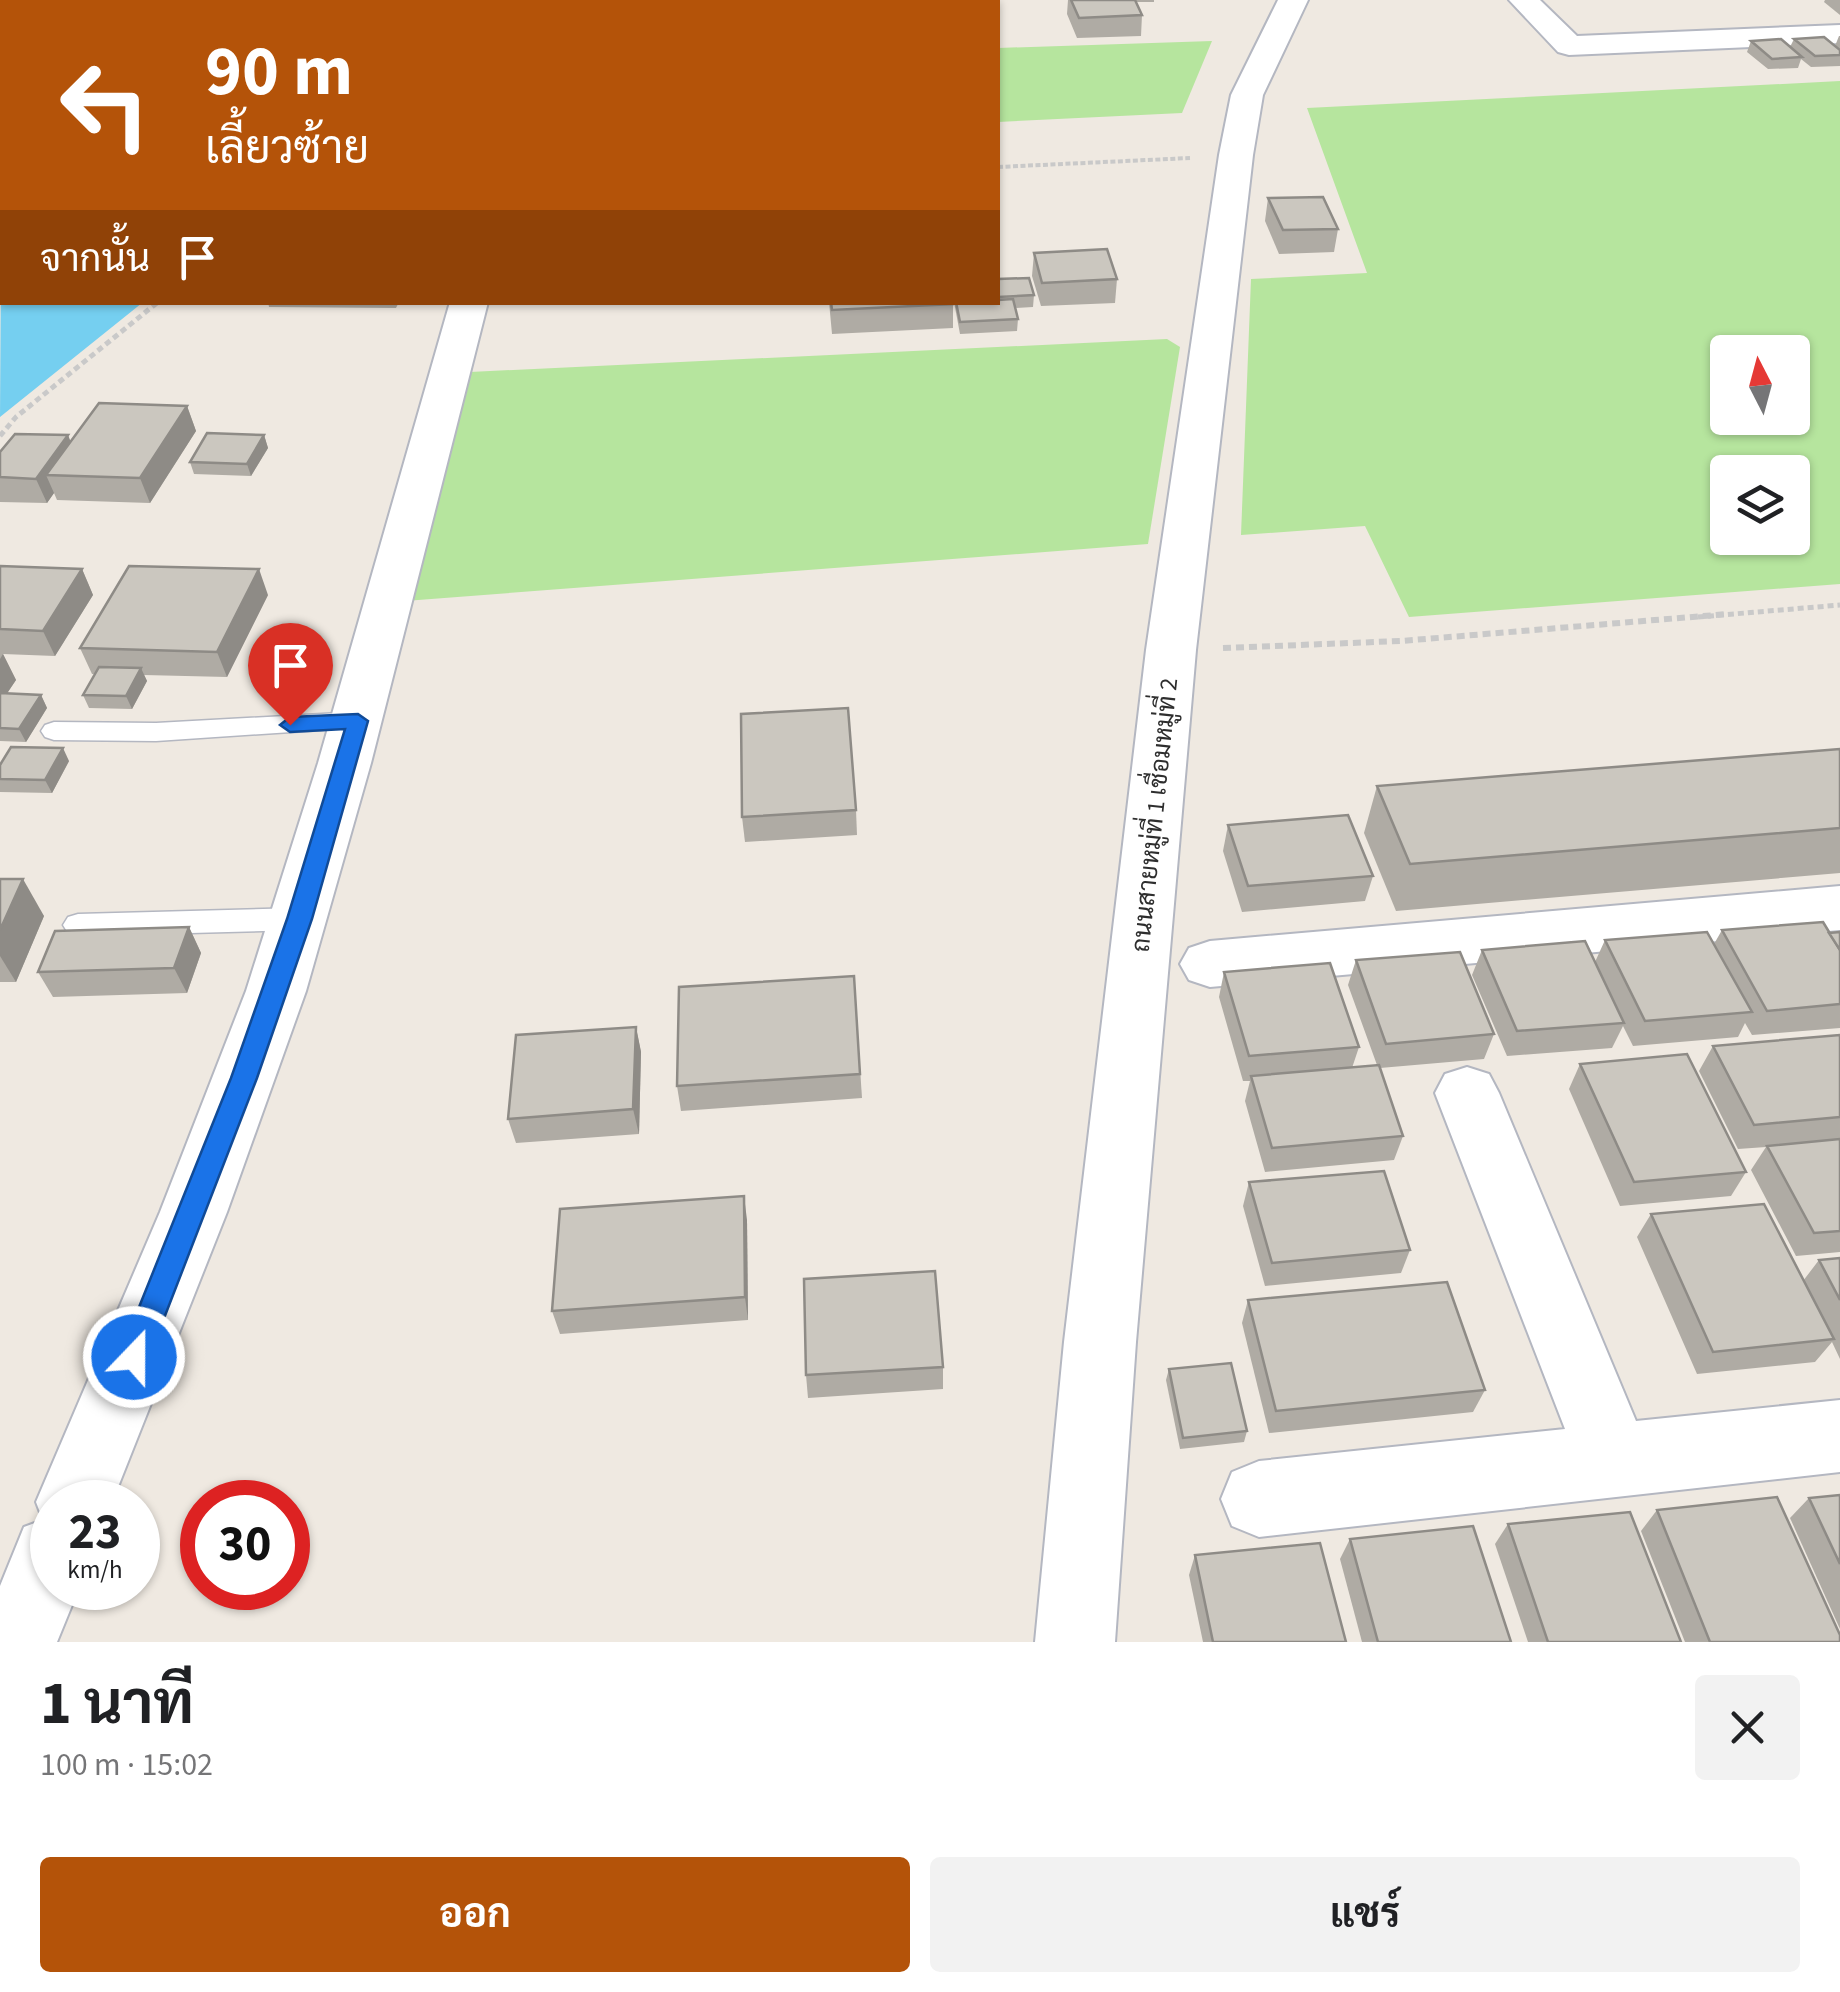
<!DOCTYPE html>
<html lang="th">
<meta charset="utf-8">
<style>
:root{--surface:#fff;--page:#f2f2f2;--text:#202124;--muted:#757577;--accent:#b45309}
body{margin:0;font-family:"Source Sans 3",Sarabun,sans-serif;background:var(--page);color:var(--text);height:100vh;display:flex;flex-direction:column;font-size:38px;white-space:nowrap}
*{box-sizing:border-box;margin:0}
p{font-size:32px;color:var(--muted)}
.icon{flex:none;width:55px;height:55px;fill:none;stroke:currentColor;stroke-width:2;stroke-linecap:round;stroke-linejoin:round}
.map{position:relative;height:1642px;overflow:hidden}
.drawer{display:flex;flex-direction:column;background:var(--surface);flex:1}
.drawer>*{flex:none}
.banner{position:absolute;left:0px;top:0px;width:1000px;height:305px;box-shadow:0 2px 8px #0004;background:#b45309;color:#fff;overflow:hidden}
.needle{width:65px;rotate:354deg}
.fabs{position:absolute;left:1710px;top:335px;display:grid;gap:20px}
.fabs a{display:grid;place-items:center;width:100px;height:100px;border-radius:10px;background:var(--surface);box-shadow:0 2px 8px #0004;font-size:50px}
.speed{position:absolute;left:30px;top:1480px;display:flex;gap:20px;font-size:50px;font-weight:700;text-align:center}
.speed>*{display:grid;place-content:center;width:130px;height:130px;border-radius:50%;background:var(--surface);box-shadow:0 2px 8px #0004;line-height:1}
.speed small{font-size:25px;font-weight:400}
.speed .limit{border:15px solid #d22;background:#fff;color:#111}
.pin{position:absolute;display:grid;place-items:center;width:85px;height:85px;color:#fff;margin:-102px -42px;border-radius:50% 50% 50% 0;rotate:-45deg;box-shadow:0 0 10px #0007}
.pin .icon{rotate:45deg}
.me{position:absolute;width:110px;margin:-55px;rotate:22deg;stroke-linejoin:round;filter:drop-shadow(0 0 8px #0008)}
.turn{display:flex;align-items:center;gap:35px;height:210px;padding:0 40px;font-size:45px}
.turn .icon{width:130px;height:130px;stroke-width:2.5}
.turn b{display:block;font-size:70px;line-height:85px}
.then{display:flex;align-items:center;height:95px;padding:0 40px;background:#0003;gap:20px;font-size:38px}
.round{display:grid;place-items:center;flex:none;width:105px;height:105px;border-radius:10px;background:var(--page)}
.head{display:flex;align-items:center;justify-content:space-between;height:170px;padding:0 40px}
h1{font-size:60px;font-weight:700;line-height:75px}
.action{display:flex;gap:20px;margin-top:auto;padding:20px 40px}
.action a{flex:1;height:115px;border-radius:10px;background:var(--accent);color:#fff;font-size:40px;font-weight:700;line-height:115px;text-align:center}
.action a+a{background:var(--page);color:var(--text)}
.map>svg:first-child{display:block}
</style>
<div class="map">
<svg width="1840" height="1642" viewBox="0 0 1840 1642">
<rect width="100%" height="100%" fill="#efe9e1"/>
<g fill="#b6e59e" fill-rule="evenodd">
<path d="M 1212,41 L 1182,113 L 998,122 L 998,48 Z"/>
<path d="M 1840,81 L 1840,584 L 1409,617 L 1365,526 L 1241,535 L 1251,279 L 1367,273 L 1307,108 ZM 1728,352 L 1792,352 L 1792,418 L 1728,418 ZM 1792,472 L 1792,538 L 1728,538 L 1728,472 Z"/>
<path d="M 1167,339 L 1180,347 L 1148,544 L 405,601 L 470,372 Z"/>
</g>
<path fill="#75cff0" d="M 2,105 L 2,302 L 142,303 L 0,417 Z"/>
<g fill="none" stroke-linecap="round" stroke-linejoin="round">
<g stroke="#b4b7c1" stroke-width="3">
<g id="lane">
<path d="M 358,712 L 367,715 L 371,721 L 367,727 L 156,741 L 54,740 L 45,737 L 41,731 L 45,725 L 54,722 L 156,723 Z"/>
<path d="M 299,908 L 309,911 L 314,919 L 309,927 L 299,930 L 78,936 L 68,933 L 63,925 L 68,917 L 78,914 Z"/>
</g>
</g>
<g stroke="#b4b7c1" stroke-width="4">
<g id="street">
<path d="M 1278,0 L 1308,0 L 1263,95 L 1253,155 L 1196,650 L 1136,1342 L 1115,1642 L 1035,1642 L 1064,1342 L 1146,650 L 1219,155 L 1231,95 Z"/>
<path d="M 1509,0 L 1540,0 L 1577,36 L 1840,25 L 1840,43 L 1569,55 L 1558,52 Z"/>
<path d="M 450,302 L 488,302 L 371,763 L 306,991 L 227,1212 L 112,1502 L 52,1502 L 52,1588 L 79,1588 L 57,1642 L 0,1642 L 0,1586 L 24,1527 L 43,1520 L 36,1502 L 160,1212 L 246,991 L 318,763 Z"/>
<path d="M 1840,886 L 1840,930 L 1210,987 L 1189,980 L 1180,964 L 1189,948 L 1210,941 Z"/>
<path d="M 1467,1067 L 1489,1074 L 1499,1093 L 1636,1421 L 1840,1400 L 1840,1472 L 1259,1537 L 1232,1526 L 1221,1499 L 1232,1472 L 1259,1461 L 1565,1429 L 1435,1093 L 1445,1074 Z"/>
</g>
</g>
<g stroke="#c9c9c9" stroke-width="4" stroke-dasharray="5 2.5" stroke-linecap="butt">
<path d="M 616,0 L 623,2"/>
<path d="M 165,2 L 169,0"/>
<path d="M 489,2 L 493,0"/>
<path d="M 998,167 L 1190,158"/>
</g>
<g stroke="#c9c9c9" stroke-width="5" stroke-dasharray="6 4" stroke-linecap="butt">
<path d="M 0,436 L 16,417 L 158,302"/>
<path d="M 1698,617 L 1840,605"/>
</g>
<path stroke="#c9c9c9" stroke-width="6" stroke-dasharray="8 5" stroke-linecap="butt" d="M 1223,648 L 1401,641 L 1728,614"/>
<use href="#lane" fill="#fff" fill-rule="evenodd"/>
<use href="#street" fill="#fff" fill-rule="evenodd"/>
</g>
<g fill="#afaba4">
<rect x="519" y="0" width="23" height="2"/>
<path d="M 545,0 L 593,0 L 592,2 L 546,2 Z"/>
<path d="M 1068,0 L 1154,0 L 1154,2 L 1136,2 L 1142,15 L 1141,36 L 1077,38 L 1067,14 Z"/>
<path d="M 1825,0 L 1840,0 L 1840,15 L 1824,2 Z"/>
<path d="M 1839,36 L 1840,36 L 1840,66 L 1811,67 L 1801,59 L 1798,68 L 1768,69 L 1747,52 L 1751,41 L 1790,47 L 1794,39 L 1835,46 Z"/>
<path d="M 1268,198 L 1338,229 L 1334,252 L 1279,254 L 1265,221 Z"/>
<path d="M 1034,253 L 1117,279 L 1115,303 L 1041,306 L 1032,276 Z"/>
<path d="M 998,279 L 1034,295 L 1033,307 L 1015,308 L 1018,319 L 1017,331 L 960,334 L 954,302 L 998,302 Z"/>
<path d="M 268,302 L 399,302 L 396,308 L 269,307 Z"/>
<path d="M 829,302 L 953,302 L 953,328 L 832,334 Z"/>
<path d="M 187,406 L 196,431 L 150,503 L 57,500 L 54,493 L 47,503 L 0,502 L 0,452 L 68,435 L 70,442 Z"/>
<path d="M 264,435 L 268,448 L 251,476 L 194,474 L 190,462 Z"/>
<path d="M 0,566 L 82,569 L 93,595 L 55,656 L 3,654 L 16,680 L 7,693 L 41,695 L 47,708 L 26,742 L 0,741 Z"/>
<path d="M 268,595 L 227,677 L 144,675 L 147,681 L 132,709 L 89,708 L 83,695 L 95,674 L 92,674 L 80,648 Z"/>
<path d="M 1840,749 L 1840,873 L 1396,911 L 1364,833 L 1377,786 Z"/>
<path d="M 69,761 L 52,793 L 0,792 L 0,765 Z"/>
<path d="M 856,810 L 857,835 L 745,842 L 742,817 Z"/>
<path d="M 1228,825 L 1373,876 L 1365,901 L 1242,912 L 1223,851 Z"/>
<path d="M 0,879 L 44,916 L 16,982 L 0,982 Z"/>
<path d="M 189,927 L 201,953 L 187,993 L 53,997 L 38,972 Z"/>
<path d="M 1722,930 L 1840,932 L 1840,1028 L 1752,1035 L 1745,1023 L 1738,1037 L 1633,1046 L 1623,1026 L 1612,1048 L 1507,1056 L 1472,975 L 1482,950 L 1595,962 L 1605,940 L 1714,944 Z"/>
<path d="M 1356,960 L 1494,1034 L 1484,1059 L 1380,1068 L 1403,1136 L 1394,1160 L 1265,1172 L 1245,1101 L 1250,1081 L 1243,1081 L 1219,997 L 1224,972 L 1359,1047 L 1352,1068 L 1377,1065 L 1348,985 Z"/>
<path d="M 854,976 L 862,1098 L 681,1111 L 677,1086 Z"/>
<path d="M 636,1027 L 641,1052 L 639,1134 L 516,1143 L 508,1119 Z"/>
<path d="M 1840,1035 L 1840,1252 L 1796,1256 L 1751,1170 L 1766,1147 L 1738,1149 L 1699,1071 L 1713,1046 Z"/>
<path d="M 1580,1064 L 1746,1172 L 1731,1196 L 1620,1206 L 1569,1089 Z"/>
<path d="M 1249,1182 L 1410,1250 L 1401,1273 L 1265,1286 L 1243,1206 Z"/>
<path d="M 1651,1214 L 1803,1281 L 1819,1260 L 1840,1258 L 1840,1359 L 1832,1342 L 1815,1362 L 1697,1374 L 1637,1237 Z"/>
<path d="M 747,1220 L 748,1320 L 560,1334 L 552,1311 Z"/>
<path d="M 1248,1300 L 1485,1390 L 1473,1412 L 1269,1433 L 1242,1323 Z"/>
<path d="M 943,1367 L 943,1389 L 808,1398 L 806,1375 Z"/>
<path d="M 1169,1369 L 1247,1431 L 1244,1442 L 1180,1449 L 1166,1380 Z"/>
<path d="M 1840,1495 L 1840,1629 L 1790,1518 L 1809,1498 Z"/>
<path d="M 1657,1510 L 1840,1642 L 1685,1642 L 1641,1531 Z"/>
<path d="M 1508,1524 L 1681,1642 L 1528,1642 L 1495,1544 Z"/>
<path d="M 1350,1539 L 1511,1642 L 1362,1642 L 1340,1559 Z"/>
<path d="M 1195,1555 L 1346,1642 L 1203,1642 L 1189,1575 Z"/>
</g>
<g fill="#8e8b86">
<path d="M 187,406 L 196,431 L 150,503 L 140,478 Z"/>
<path d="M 68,435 L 78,460 L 46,475 L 54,493 L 47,503 L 36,479 Z"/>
<path d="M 264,435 L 268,448 L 251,476 L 247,464 Z"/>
<path d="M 82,569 L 93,595 L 55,656 L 43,631 Z"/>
<path d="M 259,569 L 268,595 L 227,677 L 217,652 Z"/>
<path d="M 3,654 L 16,680 L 0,704 L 0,659 Z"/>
<path d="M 141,668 L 147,681 L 132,709 L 126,696 Z"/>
<path d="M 41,695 L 47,708 L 26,742 L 19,729 Z"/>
<path d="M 63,748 L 69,761 L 52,793 L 45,780 Z"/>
<path d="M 23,879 L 44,916 L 16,982 L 0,956 L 0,930 Z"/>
<path d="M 189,927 L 201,953 L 187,993 L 174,968 Z"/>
<path d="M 636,1027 L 641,1052 L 639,1134 L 633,1109 Z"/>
<path d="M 744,1196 L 747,1220 L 748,1320 L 745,1297 Z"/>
</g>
<g fill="#cbc7bf" stroke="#8e8b86" stroke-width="2.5">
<path d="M 1071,0 L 1135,0 L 1142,15 L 1079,18 Z"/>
<path d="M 1824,37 L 1840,50 L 1840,55 L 1815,56 L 1794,39 Z"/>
<path d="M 1781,39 L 1802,57 L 1772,59 L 1751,41 Z"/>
<path d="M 1323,197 L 1338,229 L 1283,230 L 1268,198 Z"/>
<path d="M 1107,249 L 1117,279 L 1042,283 L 1034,253 Z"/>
<path d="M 1029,278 L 1034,295 L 998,297 L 998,279 Z"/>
<path d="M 1013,299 L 1018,319 L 960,322 L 956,302 L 998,302 L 998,300 Z"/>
<path d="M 831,302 L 953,302 L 953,304 L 832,310 Z"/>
<path d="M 99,403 L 187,406 L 140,478 L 46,475 Z"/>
<path d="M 207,433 L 264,435 L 247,464 L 190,462 Z"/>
<path d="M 15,434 L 68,435 L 36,479 L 0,477 L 0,452 Z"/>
<path d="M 0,566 L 82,569 L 43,631 L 0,629 Z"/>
<path d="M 129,566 L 259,569 L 217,652 L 80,648 Z"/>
<path d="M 99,667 L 141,668 L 126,696 L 83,695 Z"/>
<path d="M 0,693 L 41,695 L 19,729 L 0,728 Z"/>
<path d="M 848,708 L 856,810 L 742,817 L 741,714 Z"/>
<path d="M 11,747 L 63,748 L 45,780 L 0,779 L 0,765 Z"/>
<path d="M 1840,749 L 1840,828 L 1410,864 L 1377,786 Z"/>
<path d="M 1348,815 L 1373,876 L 1248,886 L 1228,825 Z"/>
<path d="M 0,879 L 23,879 L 0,930 Z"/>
<path d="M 1823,922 L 1840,950 L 1840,1004 L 1767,1011 L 1722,930 Z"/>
<path d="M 189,927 L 174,968 L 38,972 L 55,931 Z"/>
<path d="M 1707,932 L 1752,1012 L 1645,1021 L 1605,940 Z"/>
<path d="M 1840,932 L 1840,950 L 1829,933 Z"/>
<path d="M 1585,941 L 1624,1023 L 1517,1031 L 1482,950 Z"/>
<path d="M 1460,952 L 1494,1034 L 1386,1044 L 1356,960 Z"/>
<path d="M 1330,963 L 1359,1047 L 1249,1056 L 1224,972 Z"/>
<path d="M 854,976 L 860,1074 L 677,1086 L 679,987 Z"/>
<path d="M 636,1027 L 633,1109 L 508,1119 L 516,1035 Z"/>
<path d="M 1840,1035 L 1840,1117 L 1754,1125 L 1713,1046 Z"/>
<path d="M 1687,1054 L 1746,1172 L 1634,1182 L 1580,1064 Z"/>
<path d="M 1379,1065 L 1403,1136 L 1272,1148 L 1251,1076 Z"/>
<path d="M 1840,1139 L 1840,1231 L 1814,1233 L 1767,1146 Z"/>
<path d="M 1384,1171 L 1410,1250 L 1272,1263 L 1249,1182 Z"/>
<path d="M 744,1196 L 745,1297 L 552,1311 L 560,1209 Z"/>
<path d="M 1764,1204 L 1834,1339 L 1713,1352 L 1651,1214 Z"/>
<path d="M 1840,1258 L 1840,1300 L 1819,1260 Z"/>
<path d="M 935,1271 L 943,1367 L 806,1375 L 804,1279 Z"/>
<path d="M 1447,1282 L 1485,1390 L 1276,1411 L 1248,1300 Z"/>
<path d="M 1231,1363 L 1247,1431 L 1183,1438 L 1169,1369 Z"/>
<path d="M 1840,1495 L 1840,1564 L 1809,1498 Z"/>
<path d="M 1777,1497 L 1840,1635 L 1840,1642 L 1710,1642 L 1657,1510 Z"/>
<path d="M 1630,1512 L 1681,1642 L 1548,1642 L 1508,1524 Z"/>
<path d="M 1473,1526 L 1511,1642 L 1378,1642 L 1350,1539 Z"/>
<path d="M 1320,1543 L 1346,1642 L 1213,1642 L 1195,1555 Z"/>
</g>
<path fill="#1a73e8" stroke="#114b97" stroke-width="2.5" d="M 358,714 L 368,721 L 312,919 L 257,1078 L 149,1357 L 145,1367 L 134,1371 L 124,1367 L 119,1357 L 231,1078 L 287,919 L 345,729 L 290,732 L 280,725 L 290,717 Z"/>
<g text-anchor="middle" stroke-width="8" stroke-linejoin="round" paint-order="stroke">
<g font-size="25" fill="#2e2e2e" stroke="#fff">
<text transform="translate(1154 815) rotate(-84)" y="9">ถนนสายหมู่ที่ 1 เชื่อมหมู่ที่ 2</text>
</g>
</g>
</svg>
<div class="fabs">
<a><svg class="needle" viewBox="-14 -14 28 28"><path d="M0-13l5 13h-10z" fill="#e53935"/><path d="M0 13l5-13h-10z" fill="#757577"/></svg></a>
<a><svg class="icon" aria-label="layers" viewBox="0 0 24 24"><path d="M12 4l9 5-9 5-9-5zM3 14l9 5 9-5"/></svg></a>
</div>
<div class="speed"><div>23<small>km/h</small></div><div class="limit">30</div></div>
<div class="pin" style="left:290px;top:725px;background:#d93025"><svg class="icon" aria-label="arrive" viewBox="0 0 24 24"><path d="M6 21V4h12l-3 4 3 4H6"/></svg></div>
<svg class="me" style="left:134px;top:1357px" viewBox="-20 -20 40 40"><circle r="17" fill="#1a73e8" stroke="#fff" stroke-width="3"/><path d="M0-11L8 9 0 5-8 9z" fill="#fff"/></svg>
<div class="banner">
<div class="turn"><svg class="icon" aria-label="left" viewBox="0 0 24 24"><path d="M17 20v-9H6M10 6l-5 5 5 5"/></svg><div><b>90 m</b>เลี้ยวซ้าย</div></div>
<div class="then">จากนั้น<svg class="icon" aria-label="arrive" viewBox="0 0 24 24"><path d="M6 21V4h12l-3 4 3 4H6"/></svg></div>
</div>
</div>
<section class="drawer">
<div class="head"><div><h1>1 นาที</h1><p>100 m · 15:02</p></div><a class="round"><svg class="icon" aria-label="close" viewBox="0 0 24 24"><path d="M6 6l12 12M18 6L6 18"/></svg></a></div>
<div class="action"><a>ออก</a><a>แชร์</a></div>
</section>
